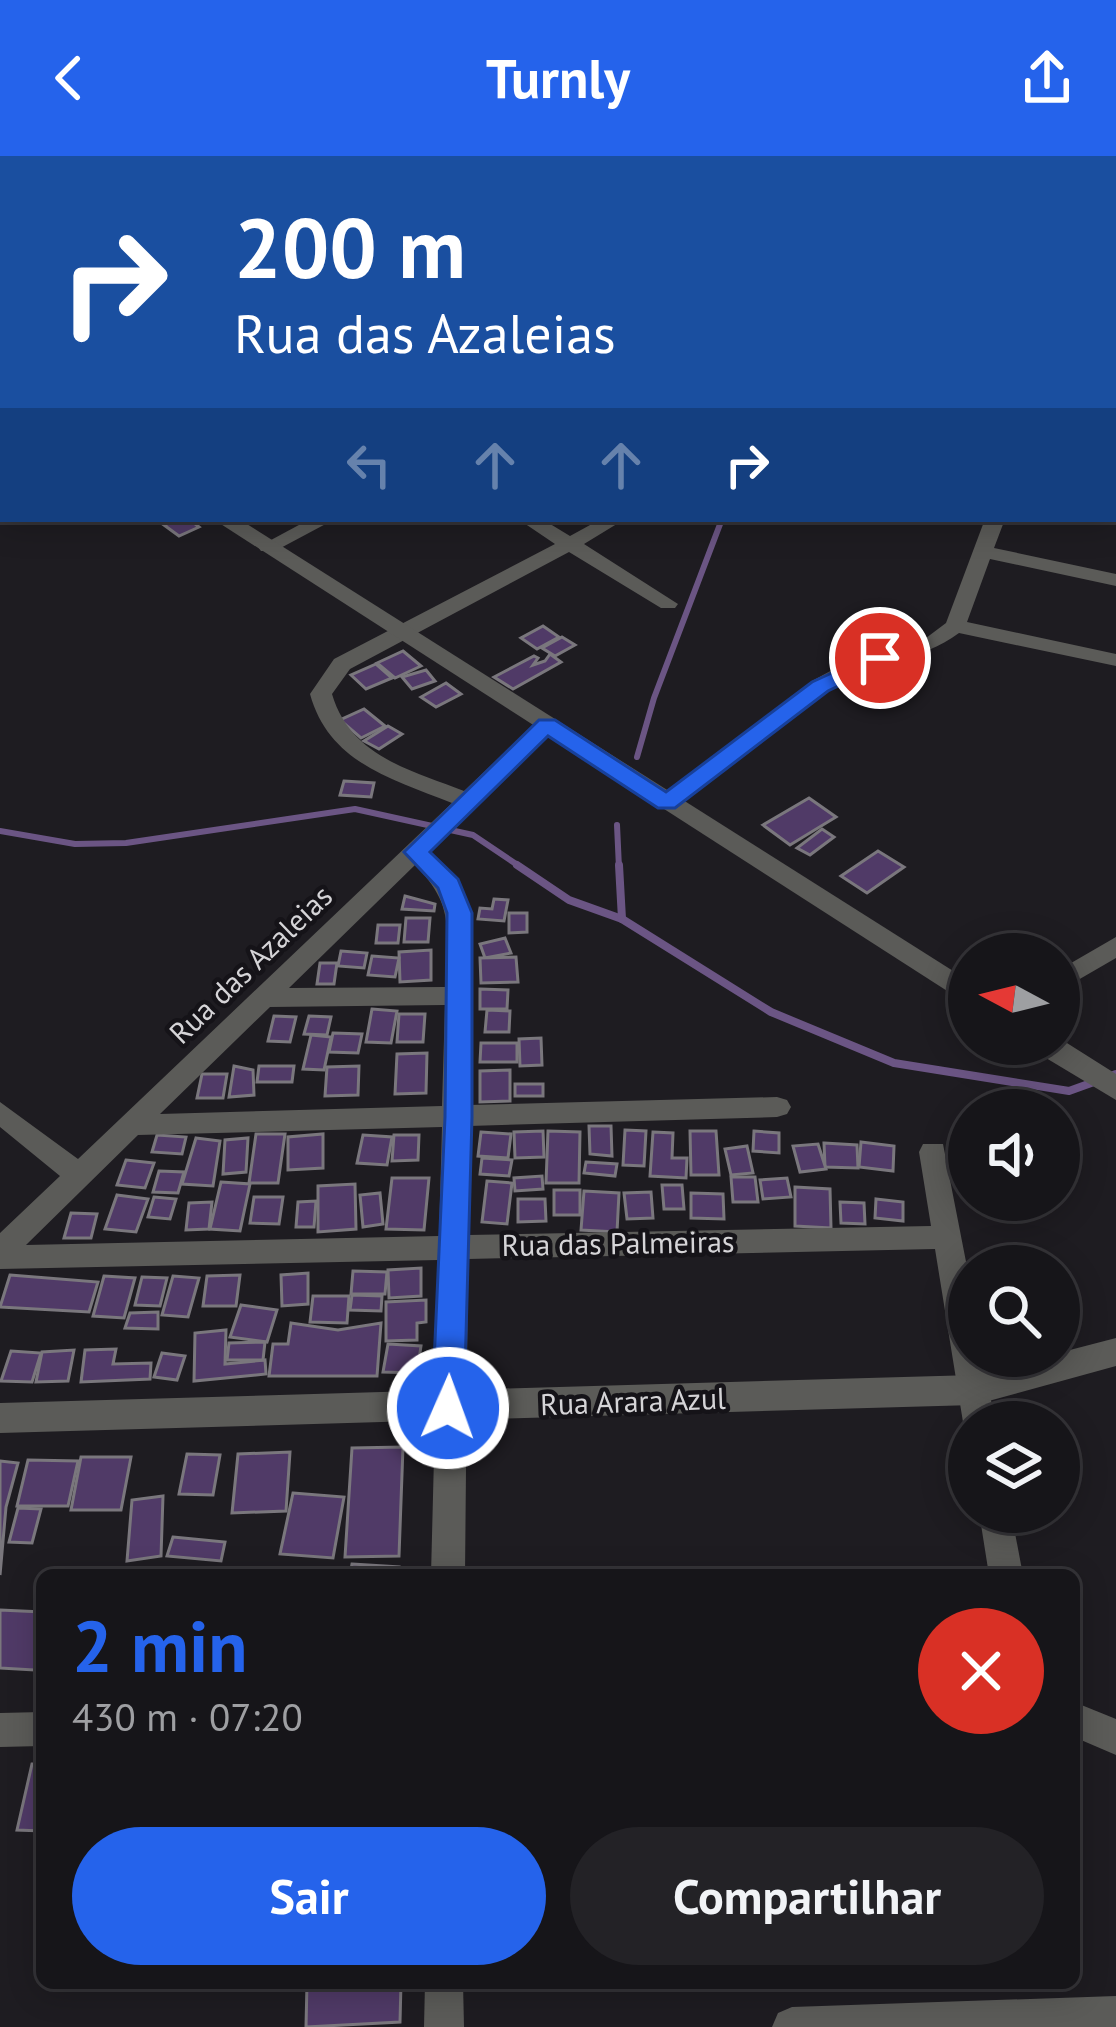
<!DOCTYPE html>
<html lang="pt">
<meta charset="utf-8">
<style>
:root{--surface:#161519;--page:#232226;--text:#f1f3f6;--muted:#9e9fa2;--line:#353438;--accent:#2563eb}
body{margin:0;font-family:"PT Sans",sans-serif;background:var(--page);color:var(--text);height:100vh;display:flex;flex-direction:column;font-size:45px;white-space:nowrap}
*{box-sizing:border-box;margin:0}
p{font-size:39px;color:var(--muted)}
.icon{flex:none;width:66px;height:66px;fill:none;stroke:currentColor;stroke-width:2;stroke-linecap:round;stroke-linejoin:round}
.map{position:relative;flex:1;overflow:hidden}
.side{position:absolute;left:36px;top:1413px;width:1044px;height:420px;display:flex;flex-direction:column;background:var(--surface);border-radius:18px;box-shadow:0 6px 30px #0003,0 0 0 3px var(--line)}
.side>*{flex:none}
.guide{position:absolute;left:0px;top:0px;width:1116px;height:366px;box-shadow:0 6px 30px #0003,0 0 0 3px var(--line);background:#1a4fa0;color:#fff;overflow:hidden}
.needle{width:78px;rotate:277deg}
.tools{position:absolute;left:948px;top:777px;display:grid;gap:24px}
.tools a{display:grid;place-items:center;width:132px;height:132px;border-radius:50%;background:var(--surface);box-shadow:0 6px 30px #0003,0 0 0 3px var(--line);font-size:60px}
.pin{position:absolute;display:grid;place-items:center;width:102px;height:102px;color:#fff;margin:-51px;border:6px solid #fff;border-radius:50%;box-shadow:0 3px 12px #0007}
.me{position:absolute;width:132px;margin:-66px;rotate:2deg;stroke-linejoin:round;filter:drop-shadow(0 0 9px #0008)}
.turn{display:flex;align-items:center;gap:42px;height:252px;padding:0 36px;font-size:54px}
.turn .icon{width:156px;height:156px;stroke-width:2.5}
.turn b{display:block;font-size:84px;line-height:102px}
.lanes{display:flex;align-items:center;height:114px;padding:0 36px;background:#0003;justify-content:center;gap:60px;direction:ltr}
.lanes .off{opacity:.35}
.round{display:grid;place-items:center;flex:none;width:126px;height:126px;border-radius:63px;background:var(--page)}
.summary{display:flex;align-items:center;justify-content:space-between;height:204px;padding:0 36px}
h1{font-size:72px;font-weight:700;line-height:90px;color:var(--accent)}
.primary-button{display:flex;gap:24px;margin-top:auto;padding:24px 36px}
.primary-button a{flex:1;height:138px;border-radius:72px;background:var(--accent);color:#fff;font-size:48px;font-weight:700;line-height:138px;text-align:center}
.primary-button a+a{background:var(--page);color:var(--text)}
header{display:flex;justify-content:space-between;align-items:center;height:156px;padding:0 36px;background:var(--accent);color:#fff;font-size:54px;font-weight:700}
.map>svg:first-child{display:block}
</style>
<header><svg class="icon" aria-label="back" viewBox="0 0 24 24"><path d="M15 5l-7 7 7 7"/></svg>Turnly<svg class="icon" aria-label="share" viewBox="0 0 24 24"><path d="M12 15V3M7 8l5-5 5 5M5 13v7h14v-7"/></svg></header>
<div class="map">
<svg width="1116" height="1871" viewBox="0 0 1116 1871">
<rect width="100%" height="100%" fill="#1e1c21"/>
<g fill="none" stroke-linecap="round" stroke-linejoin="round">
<g stroke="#6b5584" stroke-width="6">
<path d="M 637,601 L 654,542 L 722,363"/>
<path d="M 617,669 L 619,712"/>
<path d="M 0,675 L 75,688 L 126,687 L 355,653 L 473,679 L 522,712"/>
</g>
<g stroke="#6b5584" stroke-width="8">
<path d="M 517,709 L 569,744 L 622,763 L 771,856 L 894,907 L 1069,935 L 1116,918"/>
<path d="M 619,709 L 622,763"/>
</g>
</g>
<g fill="#503a67" stroke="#7a777d" stroke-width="3">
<path d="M 178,363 L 189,363 L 199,371 L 179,380 L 164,369 Z"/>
<path d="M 543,470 L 559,481 L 537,493 L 521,482 Z"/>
<path d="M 562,481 L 575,489 L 555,500 L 542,492 Z"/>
<path d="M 403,495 L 421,510 L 395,522 L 377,507 Z"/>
<path d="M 550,498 L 561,506 L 513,533 L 494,521 L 534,500 L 538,502 L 533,509 L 545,505 Z"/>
<path d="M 376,508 L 392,522 L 366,533 L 351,519 Z"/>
<path d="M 426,514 L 435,525 L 412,533 L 402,521 Z"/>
<path d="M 446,527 L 461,538 L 436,551 L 421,541 Z"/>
<path d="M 364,553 L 385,570 L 361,582 L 340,564 Z"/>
<path d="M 388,570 L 402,578 L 379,593 L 364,585 Z"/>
<path d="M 344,625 L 374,627 L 371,641 L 340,639 Z"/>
<path d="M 809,642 L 836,661 L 790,689 L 763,669 Z"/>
<path d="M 822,673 L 834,681 L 810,699 L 797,692 Z"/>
<path d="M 878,695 L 904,711 L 867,737 L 841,720 Z"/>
<path d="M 405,740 L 435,748 L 434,755 L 402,753 Z"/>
<path d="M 494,743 L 508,744 L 504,765 L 478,763 L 480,752 L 492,753 Z"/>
<path d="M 509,757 L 527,757 L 527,776 L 509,777 Z"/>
<path d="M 406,762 L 430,762 L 428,786 L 404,786 Z"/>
<path d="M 378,769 L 400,769 L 398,787 L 376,787 Z"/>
<path d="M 505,782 L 511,797 L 485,802 L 480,788 Z"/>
<path d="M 431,794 L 431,824 L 400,826 L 399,796 Z"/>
<path d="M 341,795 L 367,797 L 364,812 L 338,810 Z"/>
<path d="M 372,800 L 399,802 L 395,821 L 368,819 Z"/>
<path d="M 516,801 L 518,826 L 481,827 L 480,802 Z"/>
<path d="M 320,807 L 337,807 L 334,828 L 317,828 Z"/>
<path d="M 480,833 L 508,834 L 507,853 L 480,853 Z"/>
<path d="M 372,853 L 397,855 L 391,887 L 366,886 Z"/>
<path d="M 487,854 L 510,855 L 509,876 L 485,876 Z"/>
<path d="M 399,858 L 425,858 L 423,886 L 397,886 Z"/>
<path d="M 274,860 L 296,861 L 290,886 L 268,885 Z"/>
<path d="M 309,860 L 331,861 L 327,879 L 304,878 Z"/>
<path d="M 333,877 L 362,878 L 358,897 L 329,896 Z"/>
<path d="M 311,879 L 331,881 L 324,914 L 303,913 Z"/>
<path d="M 541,882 L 542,909 L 520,910 L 519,883 Z"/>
<path d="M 481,887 L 517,887 L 517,906 L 480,906 Z"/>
<path d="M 427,897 L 426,937 L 395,938 L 397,898 Z"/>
<path d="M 234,910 L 253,914 L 254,939 L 229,941 Z"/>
<path d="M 259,910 L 294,910 L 292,926 L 257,926 Z"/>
<path d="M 359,910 L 358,939 L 325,940 L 327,911 Z"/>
<path d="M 510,914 L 510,945 L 480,946 L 480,915 Z"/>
<path d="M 202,918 L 227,918 L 223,942 L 197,942 Z"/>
<rect x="515" y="928" width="28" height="12"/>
<path d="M 589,970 L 611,970 L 612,1000 L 590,998 Z"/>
<path d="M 625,974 L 646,975 L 644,1010 L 623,1009 Z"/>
<path d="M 543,975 L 544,1001 L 515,1002 L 514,976 Z"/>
<path d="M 548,975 L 580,976 L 579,1027 L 546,1027 Z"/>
<path d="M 690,975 L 716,975 L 719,1019 L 691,1019 Z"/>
<path d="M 754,975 L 779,977 L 779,997 L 753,995 Z"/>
<path d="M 481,976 L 511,978 L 508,1002 L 478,1000 Z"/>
<path d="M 653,976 L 673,977 L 672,1002 L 687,1002 L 686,1022 L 650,1020 Z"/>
<path d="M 256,978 L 285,978 L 278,1027 L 249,1027 Z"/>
<path d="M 323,978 L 323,1012 L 288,1014 L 288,981 Z"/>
<path d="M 157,979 L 186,981 L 182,998 L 152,996 Z"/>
<path d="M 363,979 L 392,981 L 387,1009 L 357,1007 Z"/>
<path d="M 394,979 L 419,979 L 418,1004 L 392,1005 Z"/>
<path d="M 196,982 L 220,985 L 213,1030 L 182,1028 Z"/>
<path d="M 248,982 L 246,1016 L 223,1018 L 225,984 Z"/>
<path d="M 861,986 L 894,990 L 893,1015 L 859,1011 Z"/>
<path d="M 824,987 L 857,989 L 858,1012 L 825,1011 Z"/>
<path d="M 818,988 L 826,1013 L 800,1016 L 793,990 Z"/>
<path d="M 747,990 L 753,1017 L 731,1019 L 725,993 Z"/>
<path d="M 482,1002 L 512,1004 L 509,1020 L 480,1018 Z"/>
<path d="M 126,1004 L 154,1007 L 145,1032 L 117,1029 Z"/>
<path d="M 586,1006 L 617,1008 L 615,1020 L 584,1017 Z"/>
<path d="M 159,1015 L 184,1016 L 178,1037 L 153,1036 Z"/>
<path d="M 542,1020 L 543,1033 L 515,1035 L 514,1022 Z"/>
<path d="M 731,1021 L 755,1021 L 758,1046 L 733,1046 Z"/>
<path d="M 392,1022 L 429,1022 L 424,1074 L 386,1073 Z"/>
<path d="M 787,1022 L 791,1041 L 763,1043 L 760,1024 Z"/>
<path d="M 487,1025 L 512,1027 L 507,1068 L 482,1066 Z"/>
<path d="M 221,1026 L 250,1028 L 240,1075 L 210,1073 Z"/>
<path d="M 355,1028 L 356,1073 L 318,1076 L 318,1030 Z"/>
<path d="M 662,1029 L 682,1029 L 684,1053 L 664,1053 Z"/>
<path d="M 795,1031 L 830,1033 L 831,1072 L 795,1070 Z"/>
<rect x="554" y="1034" width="26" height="25"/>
<path d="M 584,1035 L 619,1037 L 617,1076 L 581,1074 Z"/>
<path d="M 651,1036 L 653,1062 L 627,1063 L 624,1037 Z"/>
<path d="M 380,1037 L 383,1068 L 363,1071 L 360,1039 Z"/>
<path d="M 691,1037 L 723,1038 L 724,1063 L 691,1062 Z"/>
<path d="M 117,1039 L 148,1043 L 136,1076 L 105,1073 Z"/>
<path d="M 154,1041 L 176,1043 L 170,1063 L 148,1061 Z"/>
<path d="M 254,1041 L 283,1041 L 279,1068 L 250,1067 Z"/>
<path d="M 518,1043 L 545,1043 L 546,1065 L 518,1066 Z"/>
<path d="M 876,1043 L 903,1046 L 903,1065 L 875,1062 Z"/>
<path d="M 316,1045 L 314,1071 L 296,1071 L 298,1046 Z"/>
<path d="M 212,1046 L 209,1073 L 186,1074 L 189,1047 Z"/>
<path d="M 840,1046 L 864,1047 L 865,1068 L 841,1067 Z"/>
<path d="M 71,1057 L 97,1058 L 91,1082 L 64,1082 Z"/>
<path d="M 421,1112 L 421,1140 L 389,1142 L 388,1114 Z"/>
<path d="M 353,1115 L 387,1116 L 385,1138 L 351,1138 Z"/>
<path d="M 308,1117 L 308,1148 L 282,1150 L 281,1119 Z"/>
<path d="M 10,1119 L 98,1126 L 89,1156 L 0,1151 Z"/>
<path d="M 240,1119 L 236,1150 L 203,1150 L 207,1120 Z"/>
<path d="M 104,1120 L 135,1122 L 124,1162 L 93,1160 Z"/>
<path d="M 173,1120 L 199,1122 L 188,1161 L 162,1159 Z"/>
<path d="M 142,1121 L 167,1122 L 160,1150 L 135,1149 Z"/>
<path d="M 352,1139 L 382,1140 L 381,1155 L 350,1154 Z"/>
<path d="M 313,1140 L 349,1140 L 347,1167 L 310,1166 Z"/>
<path d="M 426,1144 L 426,1166 L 417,1167 L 417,1184 L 386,1185 L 386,1146 Z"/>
<path d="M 241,1149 L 277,1154 L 267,1186 L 230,1181 Z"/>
<path d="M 158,1156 L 158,1173 L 125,1172 L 130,1157 Z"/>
<path d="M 291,1167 L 338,1174 L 381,1167 L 377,1220 L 269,1220 L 273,1188 L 288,1188 Z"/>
<path d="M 226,1174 L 225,1208 L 265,1204 L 266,1218 L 194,1225 L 195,1177 Z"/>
<path d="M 265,1186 L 263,1204 L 227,1204 L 229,1187 Z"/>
<path d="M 388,1188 L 421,1190 L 417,1217 L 383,1216 Z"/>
<path d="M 116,1193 L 113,1208 L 151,1207 L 150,1223 L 81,1226 L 85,1194 Z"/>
<path d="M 74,1194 L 68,1225 L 36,1226 L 42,1196 Z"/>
<path d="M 11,1195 L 41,1197 L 32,1226 L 1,1225 Z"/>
<path d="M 162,1197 L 185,1200 L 177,1224 L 154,1221 Z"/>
<path d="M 403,1291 L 399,1400 L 345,1401 L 352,1292 Z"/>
<path d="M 290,1296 L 286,1355 L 232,1357 L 238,1298 Z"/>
<path d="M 187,1298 L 220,1299 L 213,1339 L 179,1338 Z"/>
<path d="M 81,1301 L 131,1301 L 121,1354 L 71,1354 Z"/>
<path d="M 28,1304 L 78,1305 L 68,1350 L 17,1350 Z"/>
<path d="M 0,1305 L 18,1307 L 6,1351 L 0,1419 Z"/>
<path d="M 293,1337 L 344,1341 L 333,1402 L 280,1398 Z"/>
<path d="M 163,1340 L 161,1400 L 127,1405 L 132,1344 Z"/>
<path d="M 18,1352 L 41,1353 L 32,1387 L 9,1386 Z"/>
<path d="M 173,1381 L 225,1386 L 221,1405 L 167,1400 Z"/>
<path d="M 352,1408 L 399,1411 L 398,1419 L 350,1419 Z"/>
<path d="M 0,1454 L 42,1456 L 42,1483 L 34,1514 L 0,1512 Z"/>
<path d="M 32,1608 L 42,1608 L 42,1675 L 17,1674 Z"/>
<path d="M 307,1827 L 401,1827 L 400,1866 L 306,1871 Z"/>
</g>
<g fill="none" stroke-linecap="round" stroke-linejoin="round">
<g fill="#5b5b58" fill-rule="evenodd">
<path d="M 79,0 L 97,0 L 99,3 L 81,3 Z"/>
<path d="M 176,0 L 194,0 L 196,3 L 178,3 Z"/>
<path d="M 357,0 L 375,0 L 377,3 L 359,3 Z"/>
<path d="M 521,0 L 540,0 L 542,3 L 523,3 Z"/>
<path d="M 897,0 L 920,0 L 922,3 L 899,3 Z"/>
<path d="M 1101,0 L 1115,0 L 1113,5 Z"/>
<path d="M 1113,38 L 1116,39 L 1116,49 L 1113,48 Z"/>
<path d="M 0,53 L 3,54 L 3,64 L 0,63 Z"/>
<path d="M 3,97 L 3,107 L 0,108 L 0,98 Z"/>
<path d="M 1116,141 L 1116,151 L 1113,152 L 1113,142 Z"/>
<rect x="1113" y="212" width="3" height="10"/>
<rect x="1113" y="276" width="3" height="12"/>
<path d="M 3,305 L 3,318 L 0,319 L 0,306 Z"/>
<path d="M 1113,347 L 1116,348 L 1116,360 L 1113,359 Z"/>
<path d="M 310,363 L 335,363 L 275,395 L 261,395 L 258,391 Z"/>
<path d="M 518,363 L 542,363 L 570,380 L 601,363 L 625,363 L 584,388 L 678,448 L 675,452 L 661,452 L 569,396 L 350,513 L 332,538 C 350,600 410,614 464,635 L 539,564 L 547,562 L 558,569 L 430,696 L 458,723 L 471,757 L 469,949 L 777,941 L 787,944 L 791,951 L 787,958 L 777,961 L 469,970 L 468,1079 L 931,1070 L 919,996 L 923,988 L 943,988 L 969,1121 L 969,1200 L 983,1200 L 995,1266 L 969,1266 L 969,1276 L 963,1266 L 935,1093 L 468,1103 L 465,1419 L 431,1419 L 439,1104 L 0,1113 L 0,1077 L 60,1020 L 0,971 L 0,946 L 78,1003 L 452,647 C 392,623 329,607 310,538 L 334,503 L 555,388 ZM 415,709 C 457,751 446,776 445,831 L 289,832 ZM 445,849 L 442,950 L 160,958 L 270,851 ZM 442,971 L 439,1080 L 26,1089 L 138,979 Z"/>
<path d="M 985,363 L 1005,363 L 994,392 L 1116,418 L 1116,430 L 990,403 L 967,466 L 1116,498 L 1116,510 L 959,477 C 921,505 871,508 831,533 C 776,567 725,613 674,652 L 658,652 L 654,647 L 658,642 L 812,525 L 845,507 L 926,482 L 946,467 Z"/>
<path d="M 1116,781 L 1116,802 L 1059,835 L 1059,814 Z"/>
<path d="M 979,1356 L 1011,1356 L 1023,1419 L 989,1419 Z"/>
<path d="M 1074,1546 L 1116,1563 L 1116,1599 L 1074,1581 Z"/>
<path d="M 42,1556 L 42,1590 L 0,1591 L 0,1557 Z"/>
<path d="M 425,1827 L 463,1827 L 464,1871 L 424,1871 Z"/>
<path d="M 1116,1840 L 1116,1871 L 772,1871 L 778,1857 L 792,1851 Z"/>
</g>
<g fill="#5b5b58" fill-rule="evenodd">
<path d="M 3,18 L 3,28 L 0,29 L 0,19 Z"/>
<path d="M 0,214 L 3,215 L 3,228 L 0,227 Z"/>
<path d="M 213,363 L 239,363 L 969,825 L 969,849 Z"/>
<path d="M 1059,882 L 1116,918 L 1116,944 L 1036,896 L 1031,888 L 1059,888 Z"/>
<path d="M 1116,1182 L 1116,1210 L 974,1249 L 0,1277 L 0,1247 L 974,1219 Z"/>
</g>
</g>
<path fill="#2563eb" stroke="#184099" stroke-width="3" d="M 880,495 L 888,497 L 888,506 L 828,535 L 675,652 L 658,652 L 548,580 L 430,696 L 458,723 L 472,757 L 472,961 L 464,1252 L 459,1262 L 448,1266 L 437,1262 L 432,1252 L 445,961 L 447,757 L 438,732 L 404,696 L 539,564 L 555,564 L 666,636 L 812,526 Z"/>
<g text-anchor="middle" stroke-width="9" stroke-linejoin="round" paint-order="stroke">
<g font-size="30" fill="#d5d4d7" stroke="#151318">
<text transform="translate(251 809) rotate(-44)" y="10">Rua das Azaleias</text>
<text transform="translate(618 1088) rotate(-1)" y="10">Rua das Palmeiras</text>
<text transform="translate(633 1246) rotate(-2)" y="10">Rua Arara Azul</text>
</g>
</g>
</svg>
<div class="tools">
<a><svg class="needle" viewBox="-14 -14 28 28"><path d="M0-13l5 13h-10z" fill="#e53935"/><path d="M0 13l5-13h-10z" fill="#9e9fa2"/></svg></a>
<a><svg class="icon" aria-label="sound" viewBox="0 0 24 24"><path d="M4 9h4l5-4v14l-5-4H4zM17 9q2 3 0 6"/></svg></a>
<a><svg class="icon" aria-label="search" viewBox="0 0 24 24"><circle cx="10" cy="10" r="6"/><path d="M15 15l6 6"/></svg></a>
<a><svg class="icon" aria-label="layers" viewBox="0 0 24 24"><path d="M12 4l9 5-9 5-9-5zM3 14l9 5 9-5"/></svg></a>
</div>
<div class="pin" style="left:880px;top:502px;background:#d93025"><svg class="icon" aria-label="arrive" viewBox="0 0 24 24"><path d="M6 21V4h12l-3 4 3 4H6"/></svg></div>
<svg class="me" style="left:448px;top:1252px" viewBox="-20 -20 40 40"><circle r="17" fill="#2563eb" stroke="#fff" stroke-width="3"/><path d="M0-11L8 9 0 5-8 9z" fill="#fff"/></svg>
<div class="guide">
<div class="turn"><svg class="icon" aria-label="right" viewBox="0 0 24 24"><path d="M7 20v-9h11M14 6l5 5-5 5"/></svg><div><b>200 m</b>Rua das Azaleias</div></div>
<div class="lanes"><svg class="icon off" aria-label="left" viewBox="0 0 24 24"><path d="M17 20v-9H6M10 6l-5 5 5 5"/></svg><svg class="icon off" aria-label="ahead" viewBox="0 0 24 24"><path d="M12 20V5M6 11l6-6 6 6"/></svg><svg class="icon off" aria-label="ahead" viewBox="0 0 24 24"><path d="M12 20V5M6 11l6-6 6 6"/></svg><svg class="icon" aria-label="right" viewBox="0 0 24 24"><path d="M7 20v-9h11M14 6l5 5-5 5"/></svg></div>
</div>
<section class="side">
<div class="summary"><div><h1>2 min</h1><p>430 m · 07:20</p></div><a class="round" style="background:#d93025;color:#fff"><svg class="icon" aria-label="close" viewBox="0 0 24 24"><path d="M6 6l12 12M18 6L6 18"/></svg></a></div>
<div class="primary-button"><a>Sair</a><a>Compartilhar</a></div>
</section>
</div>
